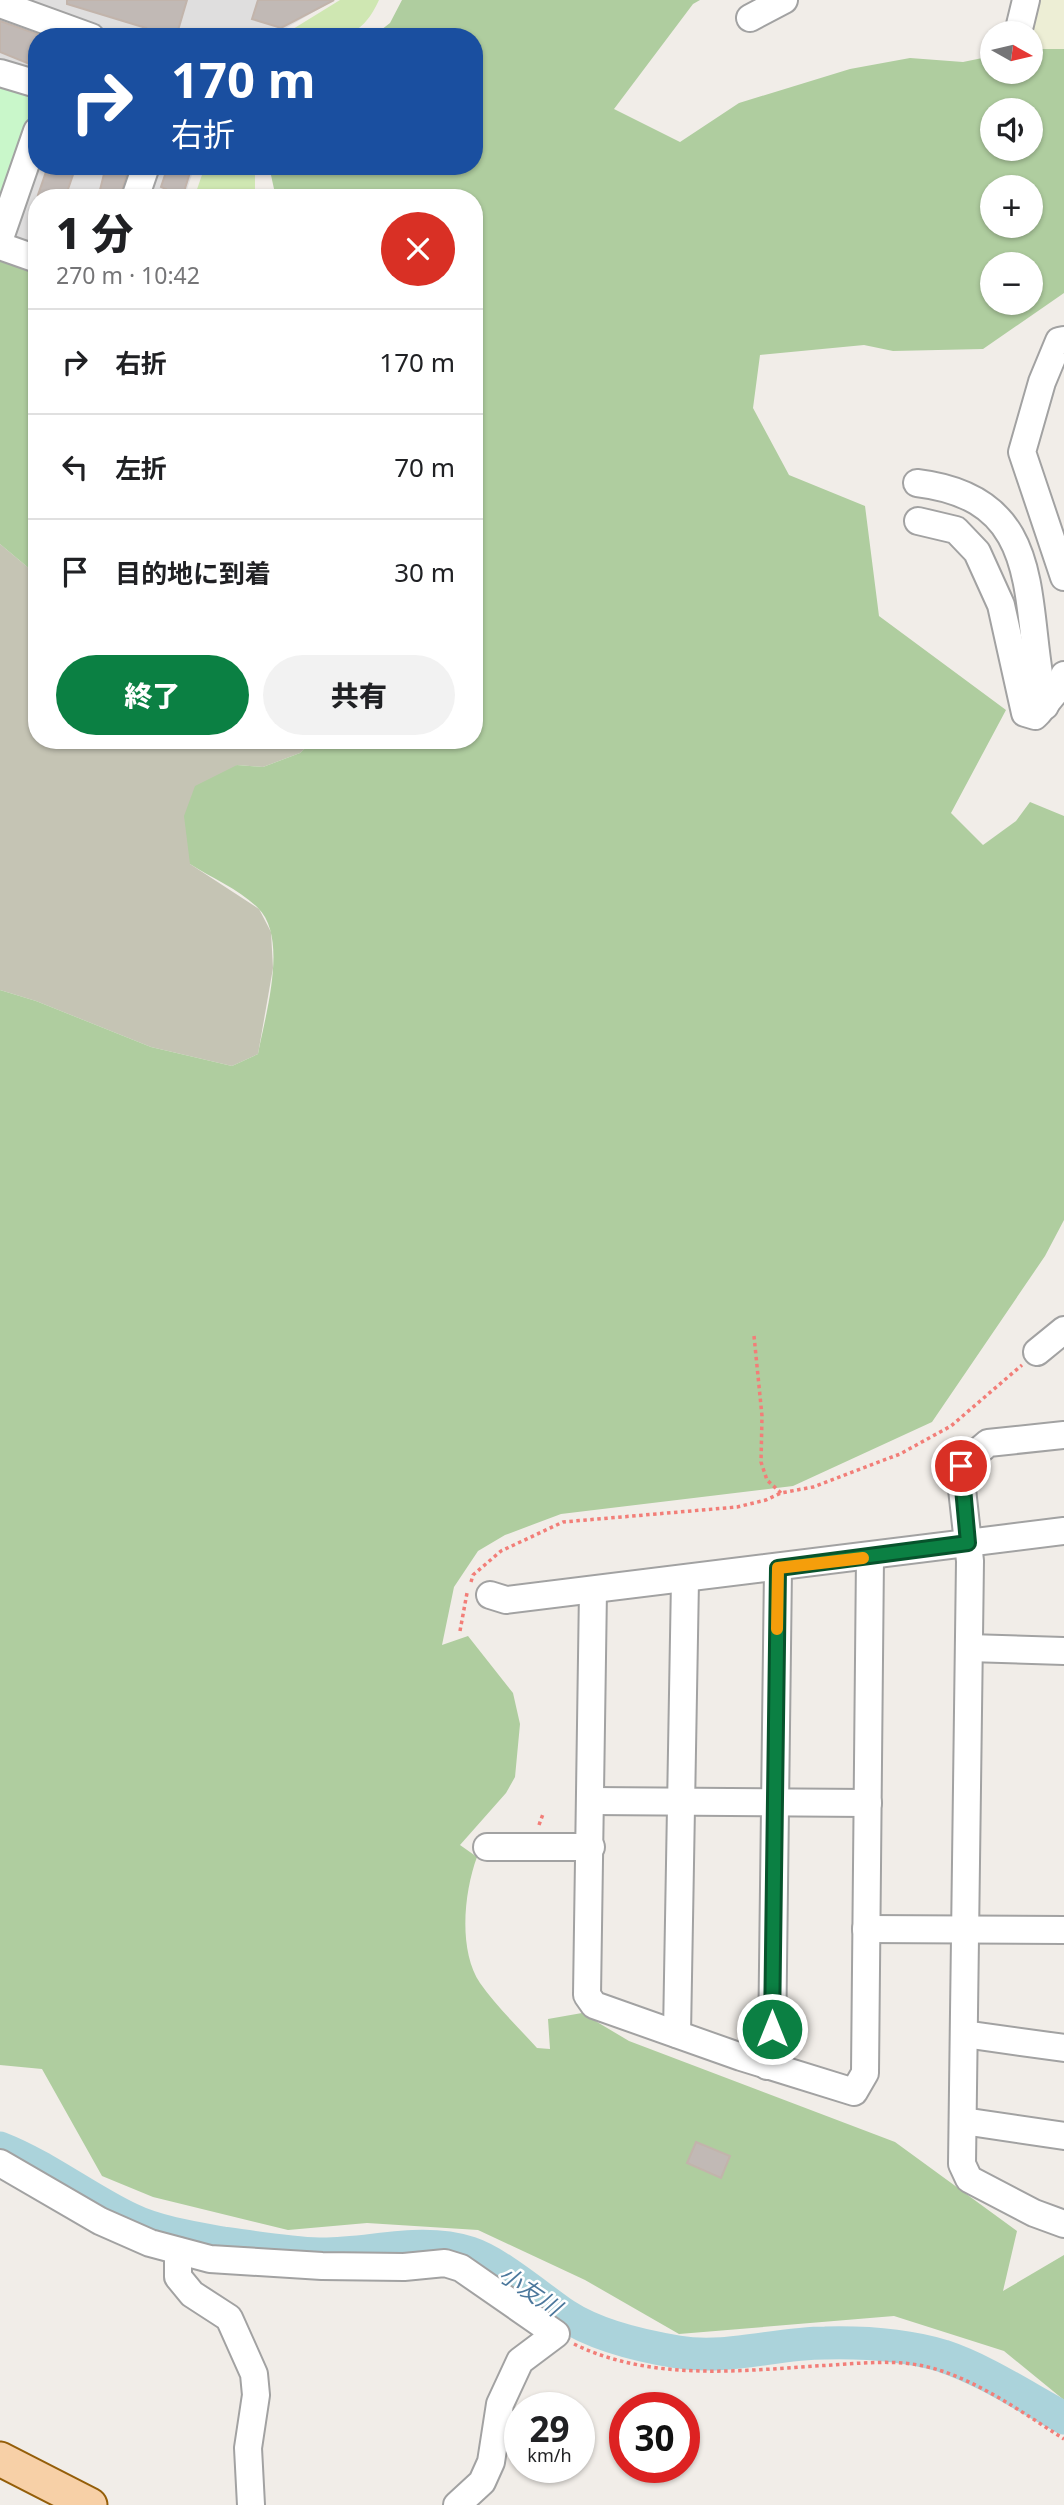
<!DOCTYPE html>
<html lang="ja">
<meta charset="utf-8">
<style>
:root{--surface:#fff;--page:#f2f2f2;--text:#202124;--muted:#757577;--line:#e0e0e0;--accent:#0b8043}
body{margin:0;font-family:"Noto Sans","Noto Sans JP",sans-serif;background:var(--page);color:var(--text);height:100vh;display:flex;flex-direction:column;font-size:26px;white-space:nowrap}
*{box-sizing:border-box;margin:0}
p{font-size:23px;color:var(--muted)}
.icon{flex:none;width:38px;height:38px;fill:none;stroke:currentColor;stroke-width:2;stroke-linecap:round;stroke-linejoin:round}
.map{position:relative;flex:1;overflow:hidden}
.drawer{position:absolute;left:28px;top:189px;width:455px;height:560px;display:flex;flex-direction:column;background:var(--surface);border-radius:28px;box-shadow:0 2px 5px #0004}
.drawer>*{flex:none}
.top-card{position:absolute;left:28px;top:28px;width:455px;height:147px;border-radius:28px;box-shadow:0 2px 5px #0004;background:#1a4fa0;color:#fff;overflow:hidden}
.needle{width:46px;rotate:98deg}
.buttons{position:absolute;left:980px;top:21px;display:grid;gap:14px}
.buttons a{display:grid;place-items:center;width:63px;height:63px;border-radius:50%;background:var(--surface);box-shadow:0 2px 5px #0004;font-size:35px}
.speed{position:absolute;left:504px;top:2392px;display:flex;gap:14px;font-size:35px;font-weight:700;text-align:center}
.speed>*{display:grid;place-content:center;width:91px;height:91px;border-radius:50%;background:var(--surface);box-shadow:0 2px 5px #0004;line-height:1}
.speed small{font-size:18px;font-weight:400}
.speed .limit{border:10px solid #d22;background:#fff;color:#111}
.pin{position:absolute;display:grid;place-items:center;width:60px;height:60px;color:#fff;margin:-30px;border:4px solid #fff;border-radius:50%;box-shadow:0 2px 7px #0007}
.me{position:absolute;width:77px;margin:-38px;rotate:0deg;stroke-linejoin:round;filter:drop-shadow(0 0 5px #0008)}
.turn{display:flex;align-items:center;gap:24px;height:147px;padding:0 28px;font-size:32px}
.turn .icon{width:91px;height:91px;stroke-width:2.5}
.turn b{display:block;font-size:49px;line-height:60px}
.round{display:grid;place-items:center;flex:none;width:74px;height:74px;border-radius:37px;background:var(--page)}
.overview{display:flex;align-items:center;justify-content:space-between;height:119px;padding:0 28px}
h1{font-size:42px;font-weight:800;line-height:52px}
.button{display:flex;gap:14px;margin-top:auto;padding:14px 28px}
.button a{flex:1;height:80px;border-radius:42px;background:var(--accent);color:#fff;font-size:28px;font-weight:800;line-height:80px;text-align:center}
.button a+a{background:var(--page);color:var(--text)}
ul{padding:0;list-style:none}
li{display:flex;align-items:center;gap:21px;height:105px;padding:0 28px;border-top:2px solid var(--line)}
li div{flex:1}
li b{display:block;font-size:26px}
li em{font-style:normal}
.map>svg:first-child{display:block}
</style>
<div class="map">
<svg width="1064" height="2505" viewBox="0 0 1064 2505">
<rect width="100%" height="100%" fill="#f1ede8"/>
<g fill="#dfdede">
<path d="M 25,0 L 334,0 L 271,37 L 122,37 L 28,5 Z"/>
<path d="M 0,13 L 54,37 L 37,37 L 37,78 L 0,67 Z"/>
<path d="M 37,166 L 137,166 L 126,198 L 37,198 L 37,251 L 10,235 Z"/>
<path d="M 153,166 L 195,166 L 184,198 L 142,198 Z"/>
</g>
<path fill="#c5c4b4" d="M 0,544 L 37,575 L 37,740 L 314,740 L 300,753 L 263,767 L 237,765 L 190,864 L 259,909 L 271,932 L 273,968 L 258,1054 L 232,1066 L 151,1047 L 36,1001 L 0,990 Z"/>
<rect fill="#edeed5" x="1031" y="0" width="33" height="49"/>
<g fill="#cfe7b2">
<path d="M 340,0 L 379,0 C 357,49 327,37 280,37 Z"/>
<path d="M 205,166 L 255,166 L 255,198 L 194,198 Z"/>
</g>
<g fill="#afcd9f" fill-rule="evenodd">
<path d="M 402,0 L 700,0 L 693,4 L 614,109 L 680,142 L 739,103 L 850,69 L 910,58 L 963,62 L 992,56 L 992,72 L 1031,72 L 1031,49 L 1064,49 L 1064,293 L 983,349 L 893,351 L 864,345 L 760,355 L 753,408 L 789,475 L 865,506 L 879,616 L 1006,710 L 951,813 L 983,845 L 1016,821 L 1030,802 L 1064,816 L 1064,1220 L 1045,1256 L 932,1422 L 793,1486 L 561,1514 L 505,1535 L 478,1551 L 454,1587 L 442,1645 L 468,1636 L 513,1693 L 520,1724 L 515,1777 L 506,1793 L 460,1845 L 477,1857 C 464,1892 458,1950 480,1983 C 496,2006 518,2027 537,2048 L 550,2049 L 548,2019 L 582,2013 L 629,2041 L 895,2142 L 1017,2231 L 1003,2291 L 1064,2255 L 1064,2400 L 1004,2351 L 894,2316 L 679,2334 L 585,2280 L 478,2230 L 367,2223 L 288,2230 L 153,2197 L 102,2176 L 42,2069 L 0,2065 L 0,990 L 36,1001 L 151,1047 L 232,1066 L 258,1054 C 265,1016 289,938 258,908 C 240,890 212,878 190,864 L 184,816 L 195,786 L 237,765 L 263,767 L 300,753 L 314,740 L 474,740 L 474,198 L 276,198 L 269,166 L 474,166 L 474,37 L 372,37 L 390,23 ZM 992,110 L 1031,110 L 1031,149 L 992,149 ZM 992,187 L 1031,187 L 1031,226 L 992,226 ZM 992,264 L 1031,264 L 1031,303 L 992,303 Z"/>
<path d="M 0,257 L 37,272 L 37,575 L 0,544 Z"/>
</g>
<path fill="#c9f7ca" d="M 0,80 L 37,95 L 0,208 Z"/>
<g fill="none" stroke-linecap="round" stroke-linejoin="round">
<path stroke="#abd3db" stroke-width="33" d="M 0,2148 C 46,2166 86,2198 130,2219 C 156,2232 194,2238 223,2243 C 254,2247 288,2253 319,2254 C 370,2255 420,2237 470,2253 C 498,2262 540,2298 565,2315 C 597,2336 641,2346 678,2352 C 727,2360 776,2343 825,2343 C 863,2342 906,2345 943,2356 C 985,2370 1025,2397 1064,2418"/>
</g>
<g fill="#c1b9b5" stroke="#c2b4ab" stroke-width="2">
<path d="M 67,0 L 187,0 L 176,37 L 145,31 L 146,28 L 67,4 Z"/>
<path d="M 258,0 L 334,0 L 281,28 L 252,19 Z"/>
<path d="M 0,21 L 37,34 L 37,67 L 0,52 Z"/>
<path d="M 48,166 L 76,166 L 65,198 L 38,195 Z"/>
<path d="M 106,166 L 129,166 L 120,198 L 98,198 Z"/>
<path d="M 168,166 L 192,166 L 182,198 L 163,198 L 166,189 L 161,187 Z"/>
<path d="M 696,2142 L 730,2156 L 721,2178 L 687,2163 Z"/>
</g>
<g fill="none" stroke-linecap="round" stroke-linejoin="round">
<g stroke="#a2a2a2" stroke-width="30">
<g id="minor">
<path d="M 0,4 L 91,37"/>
<path d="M 750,18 L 784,0"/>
<path d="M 1018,33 L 1026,0"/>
<path d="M 0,73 L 37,84"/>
<path d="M 135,198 L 146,166"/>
<path d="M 0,238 L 37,131"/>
<path d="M 0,246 L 37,259"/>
<path d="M 1064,340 L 1059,341 L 1042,382 L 1022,452 L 1064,577"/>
<path d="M 917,483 C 1051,499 1021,608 1045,706"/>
<path d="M 918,521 L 956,530 L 977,552 L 1001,605 L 1025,713 L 1035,716 L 1038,713 L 1060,686 L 1064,675"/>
<path d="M 1037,1352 L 1064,1330"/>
<path d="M 1064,1435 L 988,1443 L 961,1466 L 960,1471 L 970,1561 L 962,2164 L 969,2179 L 1034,2213 L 1064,2224"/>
<path d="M 593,1590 L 587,1995 L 594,2005 L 741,2057 L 854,2092 L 865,2073 L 870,1557"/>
<path d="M 490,1595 L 506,1600 L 1064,1531"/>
<path d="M 969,1648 L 1064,1651"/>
<path d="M 592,1801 L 868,1803"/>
<path d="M 487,1847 L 591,1847"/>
<path d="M 866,1929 L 1064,1930"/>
<path d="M 677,2034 L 685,1580"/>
<path d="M 964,2034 L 1064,2048"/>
<path d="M 767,2066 L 772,2047 L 778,1568"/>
<path d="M 963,2121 L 1064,2136"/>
<path d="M 0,2163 L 100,2221 L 150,2243 L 210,2259 L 322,2266 L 404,2267 L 445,2263 L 461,2268 L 556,2334 L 520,2361 L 500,2404 L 491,2462 L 482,2482 L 457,2505"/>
<path d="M 178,2251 L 178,2277 L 192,2294 L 229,2318 L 254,2374 L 256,2395 L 248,2448 L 251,2505"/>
</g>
</g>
<g stroke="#945e09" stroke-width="37">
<path id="major" d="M 0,2459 L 90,2505"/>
</g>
<g stroke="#f27e78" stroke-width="3.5" stroke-dasharray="3.5 3.5" stroke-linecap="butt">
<path d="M 754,1336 L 762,1416 L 761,1462 L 767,1480 L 781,1493"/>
<path d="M 471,1582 L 473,1575 L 501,1551 L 563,1522 L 737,1507 L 766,1500 L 781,1493 L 813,1487 L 900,1454 L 951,1426 L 1022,1365"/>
<path d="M 460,1631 L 467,1593"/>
<path d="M 539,1825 L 543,1814"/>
<path d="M 574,2344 C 654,2383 746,2370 832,2365 C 865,2363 899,2359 932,2368 C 979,2381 1023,2413 1064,2439"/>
</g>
<use href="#minor" stroke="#fff" stroke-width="26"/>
<use href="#major" stroke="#f7d0a7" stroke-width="33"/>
</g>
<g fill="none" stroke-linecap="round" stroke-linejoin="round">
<g stroke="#07532c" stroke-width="18">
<path id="route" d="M 772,2029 L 778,1568 L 968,1543 L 961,1466"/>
</g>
<use href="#route" stroke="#0b8043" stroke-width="12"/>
<path stroke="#f59e0b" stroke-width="12" d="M 777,1629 L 778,1568 L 863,1558"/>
</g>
<g text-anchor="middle" stroke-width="5" stroke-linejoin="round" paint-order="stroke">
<g font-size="23" font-style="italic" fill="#4c789c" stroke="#fff">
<text transform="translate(530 2291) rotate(34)" y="8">小友川</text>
</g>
</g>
</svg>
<div class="buttons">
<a><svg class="needle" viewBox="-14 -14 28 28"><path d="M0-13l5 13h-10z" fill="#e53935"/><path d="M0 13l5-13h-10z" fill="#757577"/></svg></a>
<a><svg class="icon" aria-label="sound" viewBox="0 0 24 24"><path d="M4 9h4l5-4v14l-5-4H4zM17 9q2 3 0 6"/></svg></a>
<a>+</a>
<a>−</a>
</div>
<div class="speed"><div>29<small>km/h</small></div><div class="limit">30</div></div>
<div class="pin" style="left:961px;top:1466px;background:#d93025"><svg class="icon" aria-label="arrive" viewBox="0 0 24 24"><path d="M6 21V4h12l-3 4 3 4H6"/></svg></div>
<svg class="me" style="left:772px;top:2029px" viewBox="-20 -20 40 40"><circle r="17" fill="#0b8043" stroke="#fff" stroke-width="3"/><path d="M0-11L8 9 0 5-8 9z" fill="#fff"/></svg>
<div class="top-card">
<div class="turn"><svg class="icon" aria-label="right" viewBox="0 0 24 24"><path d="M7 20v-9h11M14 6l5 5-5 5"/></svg><div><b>170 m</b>右折</div></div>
</div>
<section class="drawer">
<div class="overview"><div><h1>1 分</h1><p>270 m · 10:42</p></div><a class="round" style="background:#d93025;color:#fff"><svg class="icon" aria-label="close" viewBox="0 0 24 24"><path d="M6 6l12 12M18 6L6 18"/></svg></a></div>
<ul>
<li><svg class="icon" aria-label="right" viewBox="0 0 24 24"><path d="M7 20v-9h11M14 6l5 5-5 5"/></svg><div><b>右折</b></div><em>170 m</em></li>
<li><svg class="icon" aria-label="left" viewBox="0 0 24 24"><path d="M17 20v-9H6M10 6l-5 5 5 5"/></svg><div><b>左折</b></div><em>70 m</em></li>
<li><svg class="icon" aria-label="arrive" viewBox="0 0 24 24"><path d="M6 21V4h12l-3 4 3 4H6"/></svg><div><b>目的地に到着</b></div><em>30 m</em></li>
</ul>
<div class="button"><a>終了</a><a>共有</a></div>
</section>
</div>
